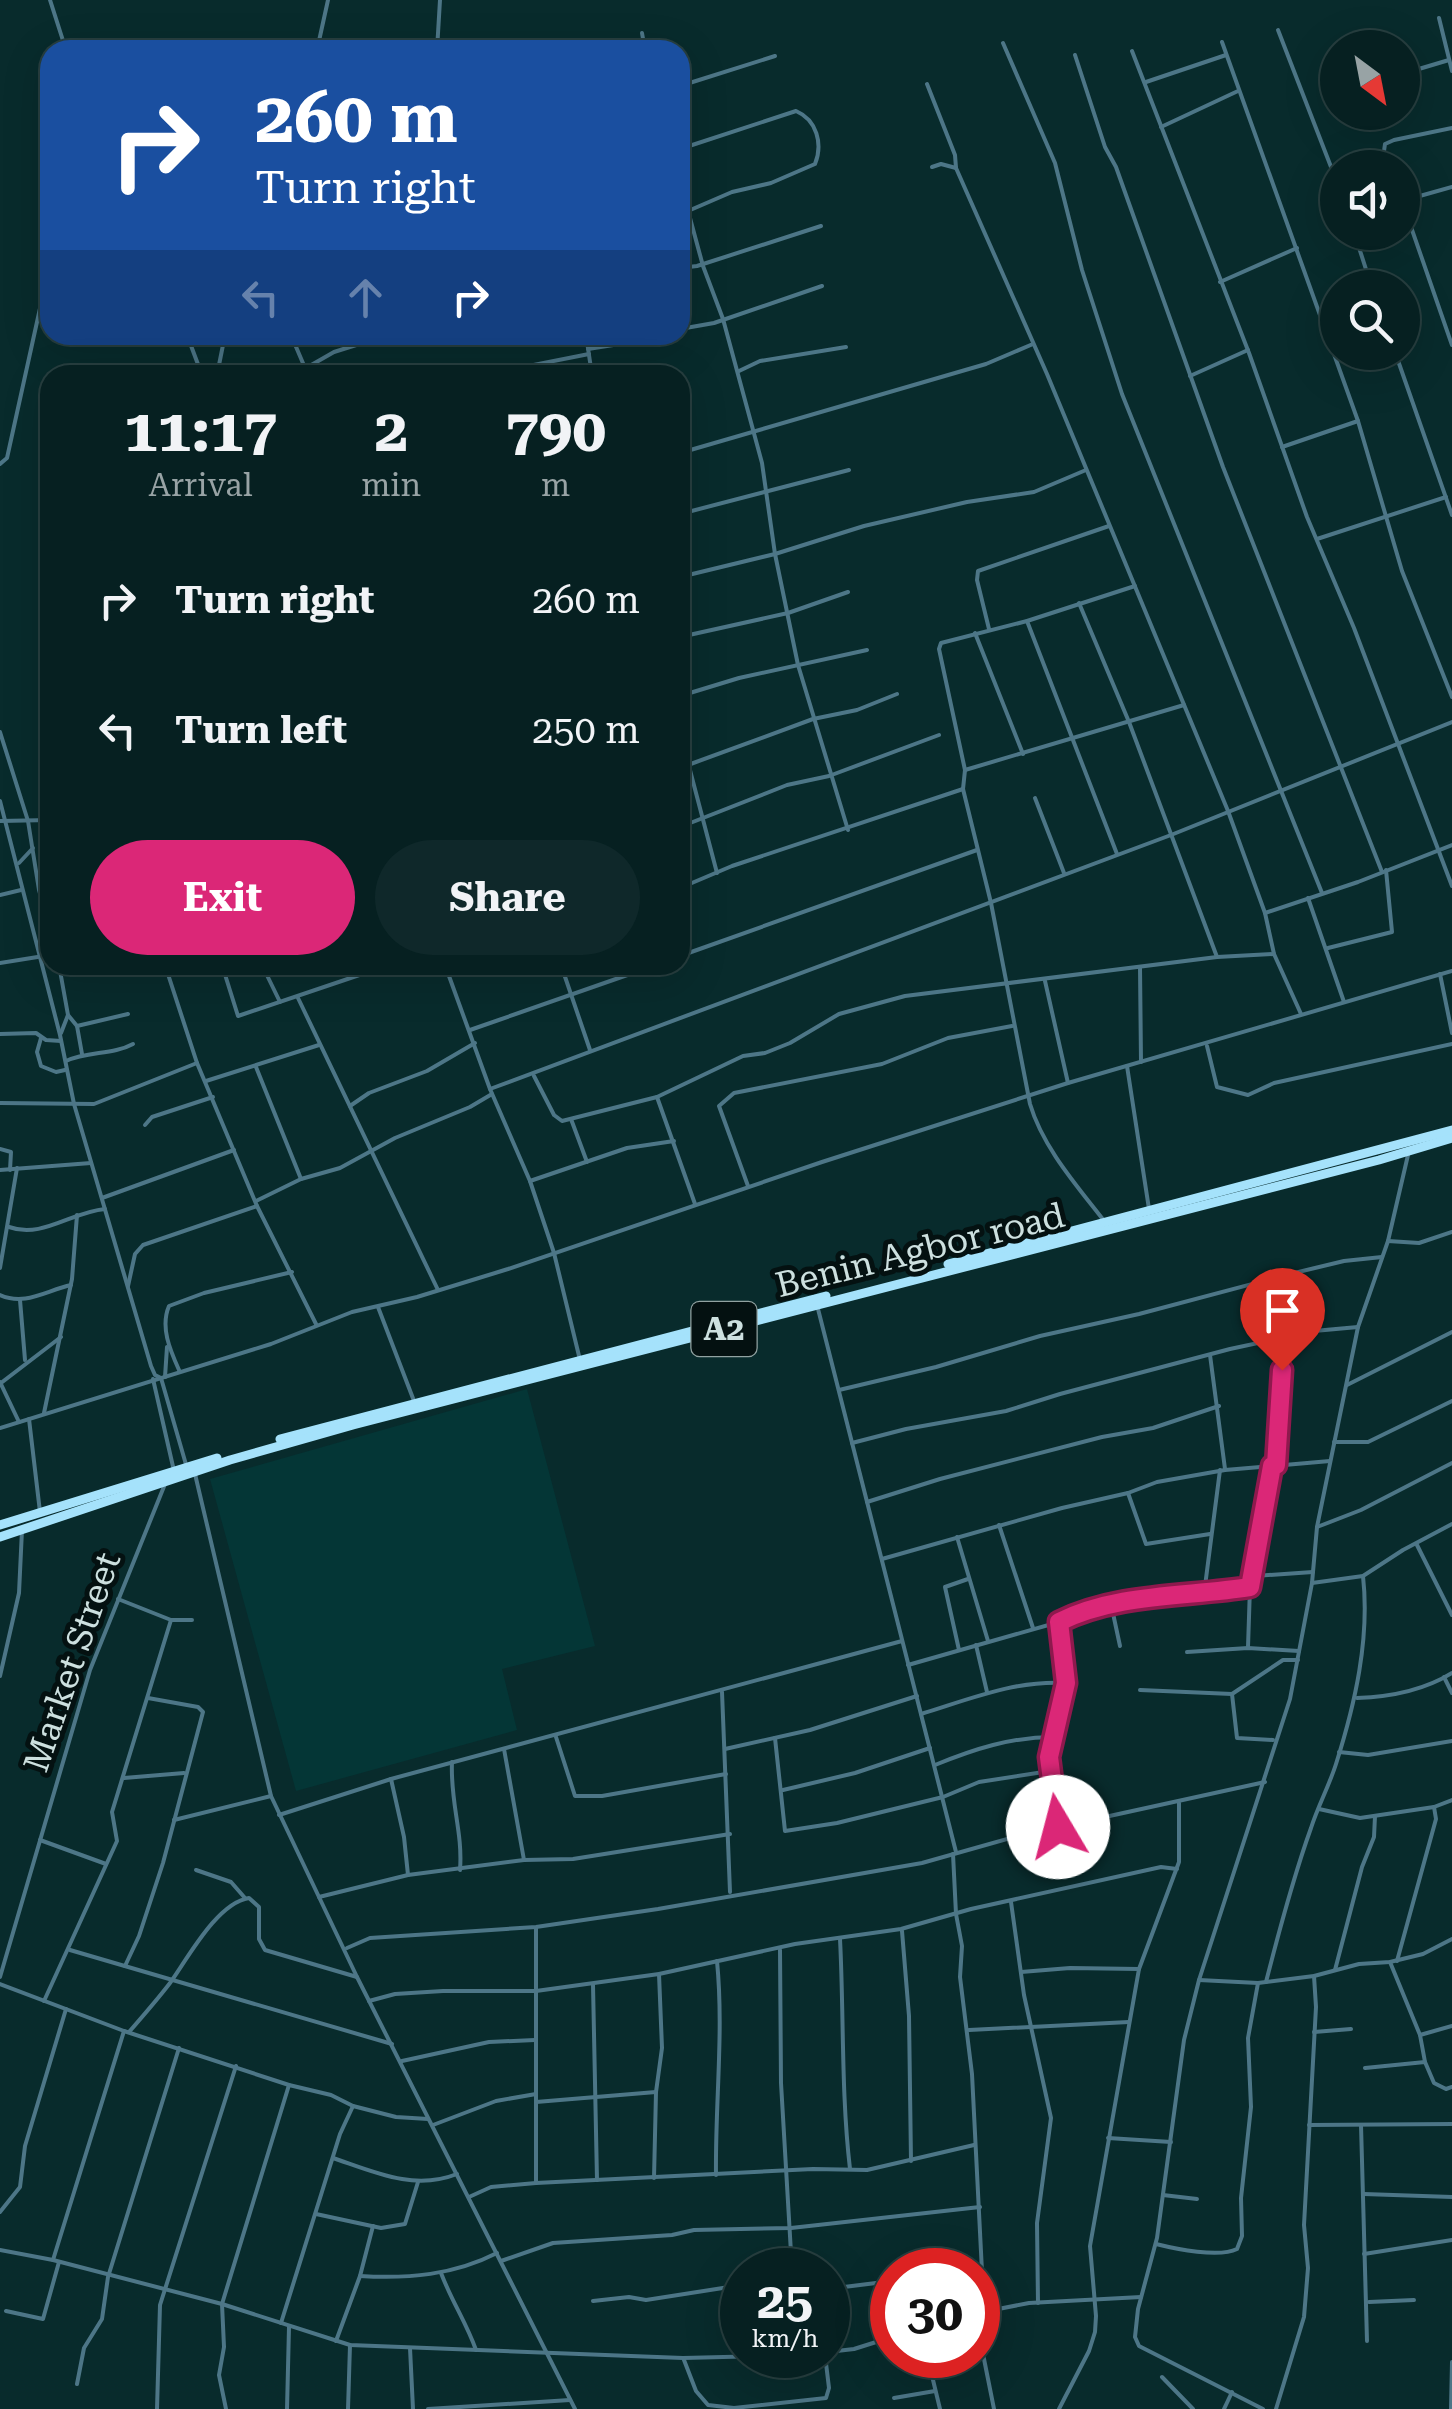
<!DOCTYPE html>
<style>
:root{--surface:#062021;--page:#0f282a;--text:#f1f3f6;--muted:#98a3a5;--line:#273e3f;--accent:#db2777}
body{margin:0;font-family:"Roboto Serif",serif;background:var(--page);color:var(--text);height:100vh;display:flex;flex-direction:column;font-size:38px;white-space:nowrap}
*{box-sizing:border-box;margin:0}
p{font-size:32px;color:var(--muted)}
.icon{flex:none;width:55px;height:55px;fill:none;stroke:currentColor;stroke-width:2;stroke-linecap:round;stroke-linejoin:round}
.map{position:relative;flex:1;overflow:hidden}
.drawer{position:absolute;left:40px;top:365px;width:650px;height:610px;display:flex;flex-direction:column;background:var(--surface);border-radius:30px;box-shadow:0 10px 40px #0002,0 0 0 2px var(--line)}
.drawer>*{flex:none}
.hud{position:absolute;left:40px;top:40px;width:650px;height:305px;border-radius:30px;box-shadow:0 10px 40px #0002,0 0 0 2px var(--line);background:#1a4fa0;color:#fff;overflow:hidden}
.needle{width:65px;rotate:148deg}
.tools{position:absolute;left:1320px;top:30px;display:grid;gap:20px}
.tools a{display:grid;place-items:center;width:100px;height:100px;border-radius:50%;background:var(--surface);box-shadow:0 10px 40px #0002,0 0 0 2px var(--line);font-size:50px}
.speed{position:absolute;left:720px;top:2248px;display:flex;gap:20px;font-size:50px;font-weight:700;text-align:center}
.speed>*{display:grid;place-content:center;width:130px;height:130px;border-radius:50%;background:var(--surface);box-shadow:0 10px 40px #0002,0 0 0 2px var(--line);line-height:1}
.speed small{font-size:25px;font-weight:400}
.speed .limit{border:15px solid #d22;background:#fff;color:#111}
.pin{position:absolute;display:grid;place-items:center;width:85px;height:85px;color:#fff;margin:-102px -42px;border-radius:50% 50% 50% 0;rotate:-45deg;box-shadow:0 0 10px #0007}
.pin .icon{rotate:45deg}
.me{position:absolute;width:110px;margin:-55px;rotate:352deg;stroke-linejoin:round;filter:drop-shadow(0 0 8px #0008)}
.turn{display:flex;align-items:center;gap:35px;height:210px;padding:0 50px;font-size:45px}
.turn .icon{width:130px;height:130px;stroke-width:2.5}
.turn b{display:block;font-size:70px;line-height:85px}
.lanes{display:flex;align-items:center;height:95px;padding:0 50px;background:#0003;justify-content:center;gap:50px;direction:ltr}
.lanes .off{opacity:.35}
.eta{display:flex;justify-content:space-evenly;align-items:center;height:170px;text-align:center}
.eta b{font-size:60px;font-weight:700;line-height:70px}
.primary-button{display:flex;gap:20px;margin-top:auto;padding:20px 50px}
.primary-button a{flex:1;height:115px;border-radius:60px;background:var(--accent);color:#fff;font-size:40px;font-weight:700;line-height:115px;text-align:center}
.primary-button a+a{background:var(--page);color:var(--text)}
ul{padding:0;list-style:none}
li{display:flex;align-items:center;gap:30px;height:130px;padding:0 50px}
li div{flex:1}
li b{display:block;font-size:38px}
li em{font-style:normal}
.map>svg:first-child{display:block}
</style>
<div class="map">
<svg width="1452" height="2409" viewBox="0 0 1452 2409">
<rect width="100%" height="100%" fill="#082b2c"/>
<path fill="#043636" d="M 527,1389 L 595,1646 L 502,1669 L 517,1730 L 296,1791 L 210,1479 Z"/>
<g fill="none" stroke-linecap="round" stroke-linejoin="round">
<g stroke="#4d7687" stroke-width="4">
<path d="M 50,0 L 66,50"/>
<path d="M 1439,18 L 1452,71"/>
<path d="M 1278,30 L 1338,185"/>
<path d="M 642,33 L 645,50"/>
<path d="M 1222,42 L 1358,421 L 1402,571 L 1452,697"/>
<path d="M 1003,43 L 1055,163 L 1082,270 L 1122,394 L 1322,893"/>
<path d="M 317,50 L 328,0"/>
<path d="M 437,50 L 440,0"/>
<path d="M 1132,51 L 1249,353 L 1307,517 L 1354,628 L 1452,886"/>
<path d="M 1075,55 L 1105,147 L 1116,167 L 1223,467 L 1382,872"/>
<path d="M 1402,74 L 1449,60"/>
<path d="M 1146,82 L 1226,55"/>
<path d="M 927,84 L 955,155 L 956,168 L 1047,374 L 1228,811 L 1265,913 L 1274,954 L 1301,1014"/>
<path d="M 680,86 L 775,56"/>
<path d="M 1161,127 L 1238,91"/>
<path d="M 680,149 L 796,111 C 817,120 823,144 815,164 L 771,183 L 732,192 L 688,211 L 680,210"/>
<path d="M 932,167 L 941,164 L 956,168"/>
<path d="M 1390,168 L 1384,151 L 1385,144 L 1394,140 L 1452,128"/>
<path d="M 680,181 L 703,266 L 723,319 L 762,463 L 775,554 L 798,665 L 848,830"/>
<path d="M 1402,201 L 1452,345"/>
<path d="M 1402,201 L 1452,187"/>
<path d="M 1354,232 L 1372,288"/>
<path d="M 680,268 L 697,266 L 821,226"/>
<path d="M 1220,282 L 1297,248"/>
<path d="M 680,329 L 714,323 L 822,286"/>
<path d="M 187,335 L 202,375"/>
<path d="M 291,335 L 308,375"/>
<path d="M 344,335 L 346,347"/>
<path d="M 586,335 L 592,375"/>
<path d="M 588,349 L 626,343 L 648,335"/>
<path d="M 1395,352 L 1452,515"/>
<path d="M 306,368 L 334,352 L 388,335"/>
<path d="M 739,371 L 760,361 L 846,347"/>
<path d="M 217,375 L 225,335"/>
<path d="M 483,375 L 589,354"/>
<path d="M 1190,376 L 1248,350"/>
<path d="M 1282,447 L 1358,421"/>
<path d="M 680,453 L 986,364 L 1033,344"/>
<path d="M 0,464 L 7,458 L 50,263"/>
<path d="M 680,514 L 849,470"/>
<path d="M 1317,539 L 1446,497"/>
<path d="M 680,577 L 775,554 L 864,526 L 967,502 L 1034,492 L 1086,470"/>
<path d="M 1079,603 L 1129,722 L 1217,957"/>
<path d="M 1027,621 L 1117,854"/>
<path d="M 989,629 L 977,580 L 978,571 L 1109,526"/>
<path d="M 975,633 L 1023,754"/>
<path d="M 680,637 L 788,613 L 848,592"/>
<path d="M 680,696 L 739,678 L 867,650"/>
<path d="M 0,732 L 28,821 L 39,890 L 50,929"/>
<path d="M 680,732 L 717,873"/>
<path d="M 688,765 L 813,719 L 857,710 L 897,694"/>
<path d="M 965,770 L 1184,705"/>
<path d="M 1035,798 L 1064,873"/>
<path d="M 0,801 L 60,1035 L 74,1104 L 151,1366 L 155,1375 L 161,1378 L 187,1468"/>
<path d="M 0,821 L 50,820"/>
<path d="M 680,827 L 787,785 L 829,776 L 939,735"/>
<path d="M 19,863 L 33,848"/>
<path d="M 680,888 L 732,866 L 963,789"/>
<path d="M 0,895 L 21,890"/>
<path d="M 1308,898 L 1344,1002"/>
<path d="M 1265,913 L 1358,882 L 1452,845"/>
<path d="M 1328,948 L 1392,932 L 1386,870"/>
<path d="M 680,956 L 977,850"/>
<path d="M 0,963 L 50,955"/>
<path d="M 59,965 L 68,1015 L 77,1026 L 82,1054"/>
<path d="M 165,965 L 197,1063 L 257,1206 L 316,1324"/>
<path d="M 222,965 L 238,1016 L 389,965"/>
<path d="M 262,965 L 280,1002"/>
<path d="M 445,965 L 490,1089 L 530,1181 L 554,1253 L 580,1360"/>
<path d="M 561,965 L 590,1050"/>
<path d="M 1140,967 L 1141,1062"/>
<path d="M 449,973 L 468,965"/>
<path d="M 1440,974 L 1452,1033"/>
<path d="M 1045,981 L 1068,1083"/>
<path d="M 298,998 L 438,1290"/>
<path d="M 77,1026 L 128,1014"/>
<path d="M 470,1030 L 656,965"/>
<path d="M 61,1033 L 68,1015"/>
<path d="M 0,1034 L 36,1033 L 46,1040 L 61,1041"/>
<path d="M 41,1038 L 37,1052 L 41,1066 L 56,1072 L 65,1070"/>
<path d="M 1207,1046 L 1217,1087 L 1248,1095 L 1274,1083 L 1452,1044"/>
<path d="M 66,1061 C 88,1051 113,1055 133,1044"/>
<path d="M 1127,1066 L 1149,1209"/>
<path d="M 256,1067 L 301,1179"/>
<path d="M 534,1076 L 554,1115 L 562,1121 L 657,1097 L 743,1056 L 765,1053 L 790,1043 L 839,1014 L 905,996 L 1217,957 L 1274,954"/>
<path d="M 206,1081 L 319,1045"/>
<path d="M 490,1089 L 1171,835 L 1452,722"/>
<path d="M 657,1097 L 695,1204"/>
<path d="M 0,1103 L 94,1104 L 197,1063"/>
<path d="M 350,1106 L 369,1093 L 427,1071 L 475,1043"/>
<path d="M 571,1119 L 587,1162"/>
<path d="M 145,1125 L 152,1117 L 213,1097"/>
<path d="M 0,1149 L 11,1152 L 10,1170"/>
<path d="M 0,1170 L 91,1163"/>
<path d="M 530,1181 L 627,1148 L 674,1141"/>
<path d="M 748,1186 L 719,1106 L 734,1093 L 882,1064 L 948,1038 L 1012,1026"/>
<path d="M 102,1198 L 234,1150"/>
<path d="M 256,1201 L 301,1179 L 340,1168 L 395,1138 L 470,1107 L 492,1094"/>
<path d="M 1105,1222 C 1078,1187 1043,1148 1030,1104 L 991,903 L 963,789 L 965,770 L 939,649 L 941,643 L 1027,621 L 1135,586"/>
<path d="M 9,1227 C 42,1239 71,1212 105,1209"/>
<path d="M 1388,1241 L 1419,1243 L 1452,1232"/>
<path d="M 0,1268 L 17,1168"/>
<path d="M 128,1286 L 135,1254 L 143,1245 L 257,1206"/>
<path d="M 0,1295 C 25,1306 45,1291 71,1285"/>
<path d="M 20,1300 L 25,1360"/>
<path d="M 817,1305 L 956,1852"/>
<path d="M 378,1307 L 414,1401"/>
<path d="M 1210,1355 L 1225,1469"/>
<path d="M 179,1370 C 170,1350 160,1327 169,1306 L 204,1293 L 292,1272"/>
<path d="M 165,1377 L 167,1347"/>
<path d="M 153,1379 L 174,1471"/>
<path d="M 0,1382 L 19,1422"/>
<path d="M 1,1383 L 61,1337"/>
<path d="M 1347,1385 L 1452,1332"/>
<path d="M 839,1390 L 936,1367 L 1040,1336 L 1139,1314 L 1290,1274 L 1344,1261 L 1382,1257"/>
<path d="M 44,1413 L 72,1279 L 77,1215"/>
<path d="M 29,1419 L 40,1512"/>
<path d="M 0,1428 L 271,1344 L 352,1312 L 417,1297 L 508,1269 L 822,1162 L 1068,1083 L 1452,971"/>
<path d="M 1334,1442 L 1368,1442 L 1452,1401"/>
<path d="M 852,1443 L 906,1429 L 1006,1411 L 1060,1394 L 1230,1349 L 1314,1331 L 1358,1327"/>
<path d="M 1276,1465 L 1284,1338"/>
<path d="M 195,1474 L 271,1796 L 357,1977 L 575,2409"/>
<path d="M 1128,1493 L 1146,1544 L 1210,1534"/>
<path d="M 867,1502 L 940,1479 L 1102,1437 L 1153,1428 L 1219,1406"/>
<path d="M 999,1525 L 1033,1628"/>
<path d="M 1317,1527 L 1361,1510 L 1452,1463"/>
<path d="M 957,1537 L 988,1641"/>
<path d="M 1417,1545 L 1452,1615"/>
<path d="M 882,1559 L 1062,1508 L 1128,1493 L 1157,1482 L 1225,1470 L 1330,1461"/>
<path d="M 1254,1576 L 1313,1572"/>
<path d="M 1312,1583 L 1363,1576 L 1403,1550 L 1452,1524"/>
<path d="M 1204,1594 L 1220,1470"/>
<path d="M 118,1599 L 171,1620 L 192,1620"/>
<path d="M 1111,1604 L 1120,1646"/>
<path d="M 976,1645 L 987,1692"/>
<path d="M 1248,1647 L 1250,1587"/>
<path d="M 959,1650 L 945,1587 L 968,1579"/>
<path d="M 1187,1652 L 1248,1648 L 1299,1651"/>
<path d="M 908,1665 L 1059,1622 L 1083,1610 L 1250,1587 L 1272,1466"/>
<path d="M 0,1676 L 19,1593 L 22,1530"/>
<path d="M 1444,1677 L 1452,1693"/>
<path d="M 1140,1690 L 1232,1694 L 1283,1660 L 1298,1660"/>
<path d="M 722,1692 L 730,1892"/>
<path d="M 1232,1694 L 1237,1738 L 1273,1740"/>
<path d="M 1357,1698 C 1390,1697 1423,1691 1452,1673"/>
<path d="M 921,1714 C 970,1699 1015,1680 1066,1683"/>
<path d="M 556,1737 L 575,1796 L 602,1796 L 726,1774"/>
<path d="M 775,1738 L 785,1831 L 837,1823 L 943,1797 L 979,1782 L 1050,1771"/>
<path d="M 504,1749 L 524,1860"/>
<path d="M 725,1749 L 810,1730 L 917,1696"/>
<path d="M 1339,1752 L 1368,1755 L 1452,1741"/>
<path d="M 452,1762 C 450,1802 463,1832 460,1870"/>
<path d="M 935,1765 C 974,1749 1011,1737 1054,1737"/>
<path d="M 124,1778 L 184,1773"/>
<path d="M 391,1779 L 404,1837 L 408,1875"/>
<path d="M 783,1790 L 855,1773 L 930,1748"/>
<path d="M 1319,1809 L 1360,1818 L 1434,1807 L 1452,1800"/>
<path d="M 279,1815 L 391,1779 L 902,1641"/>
<path d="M 174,1820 L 271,1796"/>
<path d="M 1059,1827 L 1049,1757 L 1066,1683 L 1059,1622"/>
<path d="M 40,1840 L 106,1864"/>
<path d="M 953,1854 L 956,1914 L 962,1946 L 960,1977 L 972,2074 L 984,2311"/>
<path d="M 196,1870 L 231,1882 L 245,1898"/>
<path d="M 319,1897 L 408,1875 L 524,1860 L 573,1859 L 730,1834"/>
<path d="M 1011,1902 L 1024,1995 L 1051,2118 L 1037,2223 L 1038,2303"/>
<path d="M 536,1928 L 536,2183 L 813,2169 L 867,2170 L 974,2145"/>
<path d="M 902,1931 L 909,2016 L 911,2161"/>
<path d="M 840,1939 C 844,2016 841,2092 850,2169"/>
<path d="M 347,1948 L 370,1938 L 536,1927 L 658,1909 L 922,1863 L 1018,1836 L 1265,1782"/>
<path d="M 70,1950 L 392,2044"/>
<path d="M 780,1950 L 781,2083 L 792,2270"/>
<path d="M 1397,1961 L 1436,1819 L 1434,1807"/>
<path d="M 1390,1962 L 1420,2035 L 1425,2062"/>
<path d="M 125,1966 L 139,1936 L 163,1863 L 203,1712 L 198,1707 L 148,1698"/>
<path d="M 1335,1970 L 1362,1867 L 1374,1837 L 1375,1816"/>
<path d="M 1021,1972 L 1070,1968 L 1139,1969"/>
<path d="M 0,1977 L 90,1670 L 165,1484"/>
<path d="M 1199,1980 L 1258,1983 L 1314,1976 L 1359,1964 L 1390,1962 L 1423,1954 L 1452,1939"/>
<path d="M 1266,1982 C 1279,1931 1293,1878 1311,1828 C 1318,1806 1329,1786 1336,1764 C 1355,1704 1370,1639 1363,1576"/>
<path d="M 0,1984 L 124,2031 L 289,2085 L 331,2095 L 353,2106 L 396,2117 L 428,2119"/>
<path d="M 593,1985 L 597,2180"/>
<path d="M 44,2001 L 117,1841 L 112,1812 L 171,1620"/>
<path d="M 369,2001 L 395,1994 L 443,1991 L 536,1991 L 659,1974 L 795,1944 L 901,1929 L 971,1909 L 1161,1867 L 1177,1869"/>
<path d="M 969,2030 L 1129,2022"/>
<path d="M 129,2032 C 143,2016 157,2000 170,1983 C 188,1958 217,1903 249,1898 L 259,1907 L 259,1939 L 265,1950 L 357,1977"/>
<path d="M 1314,2032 L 1351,2029"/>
<path d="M 1420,2035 L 1452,2026"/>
<path d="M 402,2061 L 489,2042 L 535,2040"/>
<path d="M 1365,2068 L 1425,2062 L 1434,2083 L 1446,2089 L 1452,2087"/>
<path d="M 536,2102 L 656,2092"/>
<path d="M 433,2125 L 496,2101 L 536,2094"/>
<path d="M 1309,2125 L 1452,2124"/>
<path d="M 1361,2125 L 1367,2341"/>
<path d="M 1108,2138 L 1171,2142"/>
<path d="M 333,2158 C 374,2172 414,2191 457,2174"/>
<path d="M 716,2175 C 715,2104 724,2032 717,1961"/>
<path d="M 654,2178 L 656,2092 L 662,2048 L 659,1974"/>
<path d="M 1364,2194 L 1452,2197"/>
<path d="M 1163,2195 L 1197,2199"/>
<path d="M 469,2197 L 491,2187 L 536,2183"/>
<path d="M 0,2212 L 20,2187 L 25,2146 L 66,2009"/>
<path d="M 316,2214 L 381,2228 L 405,2224 L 418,2182"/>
<path d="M 1156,2244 C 1176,2249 1219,2258 1237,2249 L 1242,2236 L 1241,2198 L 1251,2107 L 1248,2038 L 1258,1983"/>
<path d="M 925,2249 L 930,2270"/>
<path d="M 0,2250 L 53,2260 L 222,2304 L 350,2345 L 683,2358 L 801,2355"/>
<path d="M 1364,2254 L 1452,2240"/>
<path d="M 53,2260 L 124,2031"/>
<path d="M 501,2261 L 553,2243 L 672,2235 L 694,2230 L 791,2228 L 980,2207"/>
<path d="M 441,2273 C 452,2302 466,2322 476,2350"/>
<path d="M 360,2276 C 408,2279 454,2275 497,2253"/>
<path d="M 828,2289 L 892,2281"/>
<path d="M 593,2301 L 629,2297 L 646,2300 L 742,2285"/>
<path d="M 1369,2302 L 1414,2300"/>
<path d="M 6,2311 L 43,2319 L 59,2262"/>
<path d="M 978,2313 L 1029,2303 L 1141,2297"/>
<path d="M 281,2323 L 340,2134 L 353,2106"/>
<path d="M 978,2329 L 994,2409"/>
<path d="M 336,2341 L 360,2276 L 373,2226"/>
<path d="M 410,2348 L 413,2409"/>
<path d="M 828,2352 L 854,2349 L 892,2337"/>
<path d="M 927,2355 L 940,2409"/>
<path d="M 684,2360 L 696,2391 L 708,2405 L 734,2408 L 826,2398 L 829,2388 L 825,2355"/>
<path d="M 1162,2377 L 1193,2409"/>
<path d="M 77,2384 L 84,2348 L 102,2319 L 108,2277 L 179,2048"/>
<path d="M 894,2398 L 935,2391"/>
<path d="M 157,2409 L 160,2305 L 236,2066"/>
<path d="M 226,2409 L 219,2375 L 224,2347 L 222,2304 L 289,2085"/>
<path d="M 287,2409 L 289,2327"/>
<path d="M 348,2409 L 350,2345"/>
<path d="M 428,2409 L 570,2400"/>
<path d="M 1059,2409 L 1089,2351 L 1095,2332 L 1096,2316 L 1090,2246 L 1139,1969 L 1179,1862 L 1179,1803"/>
<path d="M 1224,2409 L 1232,2392"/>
<path d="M 1263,2409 L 1139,2346 L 1135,2337 L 1138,2309 L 1157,2238 L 1184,2040 L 1199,1980 L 1290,1699 L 1312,1583 L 1317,1527 L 1358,1327 L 1388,1241 L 1408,1155"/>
<path d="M 1276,2409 L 1304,2317 L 1308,2268 L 1304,2225 L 1316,2007 L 1314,1976"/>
<path d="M 1451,2409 L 1452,2362"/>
</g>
<g stroke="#a5e2fb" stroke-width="9">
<path d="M 948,1264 L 1452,1130"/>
<path d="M 280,1439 L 826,1296"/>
<path d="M 0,1525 L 217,1458"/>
<path d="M 0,1537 L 230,1460 L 353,1425 L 1379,1160 L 1452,1138"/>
</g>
</g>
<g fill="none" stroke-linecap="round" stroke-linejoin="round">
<g stroke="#8e194d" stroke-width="25">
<path id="route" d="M 1058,1827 L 1049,1757 L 1066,1683 L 1059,1622 C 1117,1593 1187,1597 1250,1587 L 1272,1466 L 1276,1465 L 1282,1370"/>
</g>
<use href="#route" stroke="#db2777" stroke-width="18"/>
</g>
<g text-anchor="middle" stroke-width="10" stroke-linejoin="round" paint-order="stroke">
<rect fill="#041111" stroke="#91a2a1" stroke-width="2.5" x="691.5" y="1302" width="65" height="54" rx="8"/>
<g font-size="32" font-weight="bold" fill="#cde0df">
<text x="724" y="1340">A2</text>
</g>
<g font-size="35" fill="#cde0df" stroke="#041111">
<text transform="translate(920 1250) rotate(-14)" y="12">Benin Agbor road</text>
<text transform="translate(72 1662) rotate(-71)" y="12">Market Street</text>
</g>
</g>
</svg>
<div class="tools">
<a><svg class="needle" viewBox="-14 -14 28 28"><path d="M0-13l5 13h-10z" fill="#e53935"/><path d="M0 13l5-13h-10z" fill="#98a3a5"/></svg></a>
<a><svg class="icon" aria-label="sound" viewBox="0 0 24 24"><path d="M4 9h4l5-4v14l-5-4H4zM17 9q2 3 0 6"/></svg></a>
<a><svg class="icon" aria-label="search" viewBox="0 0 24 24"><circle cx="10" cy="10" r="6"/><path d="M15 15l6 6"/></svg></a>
</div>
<div class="speed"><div>25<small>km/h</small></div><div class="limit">30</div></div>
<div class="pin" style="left:1282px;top:1370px;background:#d93025"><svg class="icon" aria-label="arrive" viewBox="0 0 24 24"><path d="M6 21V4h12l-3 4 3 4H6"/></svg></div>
<svg class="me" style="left:1058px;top:1827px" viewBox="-20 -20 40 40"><circle r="19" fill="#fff"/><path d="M0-13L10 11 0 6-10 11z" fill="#db2777"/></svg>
<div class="hud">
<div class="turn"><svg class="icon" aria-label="right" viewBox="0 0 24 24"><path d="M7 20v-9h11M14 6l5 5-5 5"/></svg><div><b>260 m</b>Turn right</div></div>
<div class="lanes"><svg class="icon off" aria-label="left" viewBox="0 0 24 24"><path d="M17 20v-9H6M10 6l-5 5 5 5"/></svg><svg class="icon off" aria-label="ahead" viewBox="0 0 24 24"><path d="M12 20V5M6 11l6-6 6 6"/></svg><svg class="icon" aria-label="right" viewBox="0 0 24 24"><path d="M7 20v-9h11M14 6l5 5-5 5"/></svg></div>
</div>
<section class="drawer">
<div class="eta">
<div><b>11:17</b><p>Arrival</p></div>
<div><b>2</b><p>min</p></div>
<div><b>790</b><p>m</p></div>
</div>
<ul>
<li><svg class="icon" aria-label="right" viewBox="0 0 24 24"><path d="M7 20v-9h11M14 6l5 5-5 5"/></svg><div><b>Turn right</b></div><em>260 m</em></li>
<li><svg class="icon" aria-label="left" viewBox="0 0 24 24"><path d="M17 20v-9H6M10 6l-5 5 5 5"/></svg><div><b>Turn left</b></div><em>250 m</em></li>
</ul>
<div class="primary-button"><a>Exit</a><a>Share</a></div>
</section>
</div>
